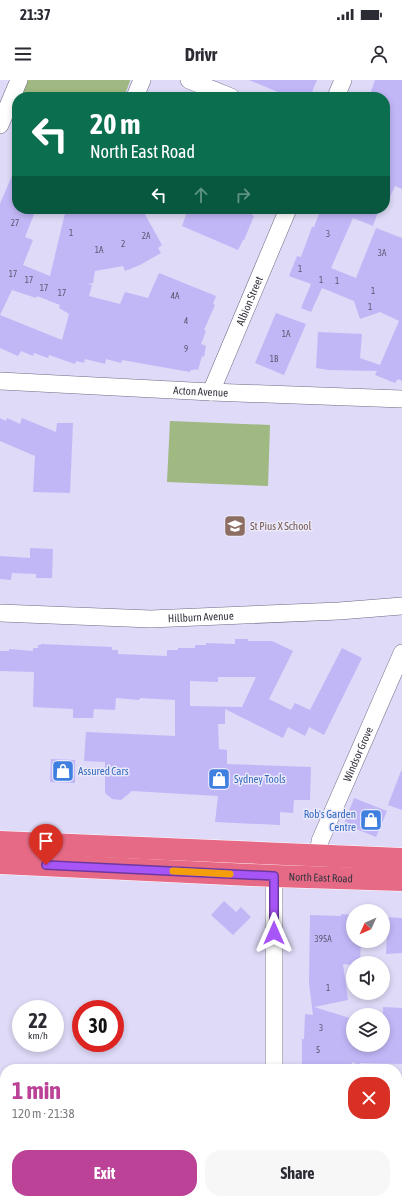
<!DOCTYPE html>
<meta charset="utf-8">
<style>
:root{--surface:#fff;--page:#f7f7f7;--text:#2b2b33;--muted:#7c7c81;--accent:#bb4296}
body{margin:0;font-family:"Asap Condensed",sans-serif;background:var(--page);color:var(--text);height:100vh;display:flex;flex-direction:column;font-size:15px;white-space:nowrap}
*{box-sizing:border-box;margin:0}
p{font-size:13px;color:var(--muted)}
.icon{flex:none;width:22px;height:22px;fill:none;stroke:currentColor;stroke-width:2;stroke-linecap:round;stroke-linejoin:round}
.map{position:relative;flex:1;overflow:hidden}
.details{position:absolute;left:0px;top:984px;width:402px;height:140px;display:flex;flex-direction:column;background:var(--surface);border-radius:16px 16px 0 0;box-shadow:0 2px 6px #0003}
.details>*{flex:none}
.guide{position:absolute;left:12px;top:12px;width:378px;height:122px;border-radius:16px;box-shadow:0 2px 6px #0003;background:#0b6e4f;color:#fff;overflow:hidden}
.needle{width:26px;rotate:225deg}
.controls{position:absolute;left:346px;top:824px;display:grid;gap:8px}
.controls a{display:grid;place-items:center;width:44px;height:44px;border-radius:50%;background:var(--surface);box-shadow:0 2px 6px #0003;font-size:20px}
.speed{position:absolute;left:12px;top:920px;display:flex;gap:8px;font-size:20px;font-weight:700;text-align:center}
.speed>*{display:grid;place-content:center;width:52px;height:52px;border-radius:50%;background:var(--surface);box-shadow:0 2px 6px #0003;line-height:1}
.speed small{font-size:10px;font-weight:400}
.speed .limit{border:6px solid #d22;background:#fff;color:#111}
.pin{position:absolute;display:grid;place-items:center;width:34px;height:34px;color:#fff;margin:-41px -17px;border-radius:50% 50% 50% 0;rotate:-45deg;box-shadow:0 0 4px #0007}
.pin .icon{rotate:45deg}
.me{position:absolute;width:44px;margin:-22px;rotate:0deg;stroke-linejoin:round;filter:drop-shadow(0 0 3px #0008)}
.turn{display:flex;align-items:center;gap:14px;height:84px;padding:0 12px;font-size:18px}
.turn .icon{width:52px;height:52px;stroke-width:2.5}
.turn b{display:block;font-size:28px;line-height:34px}
.lanes{display:flex;align-items:center;height:38px;padding:0 12px;background:#0003;justify-content:center;gap:20px;direction:ltr}
.lanes .off{opacity:.35}
.round{display:grid;place-items:center;flex:none;width:42px;height:42px;border-radius:16px;background:var(--page)}
.head{display:flex;align-items:center;justify-content:space-between;height:68px;padding:0 12px}
h1{font-size:24px;font-weight:700;line-height:30px;color:var(--accent)}
.action{display:flex;gap:8px;margin-top:auto;padding:8px 12px}
.action a{flex:1;height:46px;border-radius:16px;background:var(--accent);color:#fff;font-size:16px;font-weight:700;line-height:46px;text-align:center}
.action a+a{background:var(--page);color:var(--text)}
.status{display:flex;justify-content:space-between;align-items:center;height:28px;padding:0 20px;background:var(--surface);direction:ltr}
.status svg{height:11px;fill:currentColor}
header{display:flex;justify-content:space-between;align-items:center;height:52px;padding:0 12px;background:var(--surface);font-size:18px;font-weight:700}
.map>svg:first-child{display:block}
</style>
<div class="status"><b>21:37</b><svg viewBox="0 0 49 12"><path d="M0 12V9h3v3zM5 12V6h3v6zM10 12V3h3v9zM15 12V0h3v12zM26 1h20v11H26zM47 4h2v5h-2z"/></svg></div>
<header><svg class="icon" aria-label="menu" viewBox="0 0 24 24"><path d="M4 6h16M4 12h16M4 18h16"/></svg>Drivr<svg class="icon" aria-label="person" viewBox="0 0 24 24"><circle cx="12" cy="8" r="4"/><path d="M4 21q1-7 8-7t8 7"/></svg></header>
<div class="map">
<svg width="402" height="1124" viewBox="0 0 402 1124">
<rect width="100%" height="100%" fill="#dedaf7"/>
<g fill="#a0b882">
<path d="M 24,0 L 130,0 L 130,1 L 124,17 L 17,17 Z"/>
<path d="M 170,341 L 270,345 L 268,406 L 167,402 Z"/>
<rect x="62" y="1119" width="196" height="5"/>
</g>
<g fill="#c1b7f7" fill-rule="evenodd">
<path d="M 249,0 L 317,0 L 310,17 L 290,17 Z"/>
<path d="M 375,0 L 402,0 L 402,109 L 395,106 L 385,128 L 385,17 L 369,17 Z"/>
<path d="M 17,84 L 17,129 L 36,129 L 25,157 L 33,160 L 23,185 L 50,196 L 66,129 L 142,129 L 162,165 L 158,168 L 161,173 L 140,185 L 125,191 L 123,186 L 95,191 L 93,203 L 88,204 L 92,205 L 89,216 L 120,224 L 125,212 L 148,218 L 159,193 L 216,216 L 213,224 L 215,225 L 204,250 L 206,251 L 201,264 L 206,266 L 204,277 L 202,276 L 198,290 L 194,289 L 194,290 L 191,290 L 190,292 L 122,280 L 121,283 L 106,279 L 105,284 L 85,279 L 84,283 L 76,281 L 75,284 L 49,275 L 48,278 L 34,273 L 33,276 L 21,271 L 18,276 L 0,268 L 0,124 ZM 12,210 L 36,218 L 37,216 L 60,225 L 59,228 L 69,234 L 62,260 L 0,235 Z"/>
<path d="M 188,129 L 254,129 L 252,135 L 254,136 L 244,160 L 243,160 L 238,170 L 182,146 Z"/>
<path d="M 321,129 L 379,129 L 373,146 L 353,138 L 331,188 L 356,198 L 376,148 L 402,158 L 402,301 L 398,299 L 395,303 L 375,295 L 377,291 L 329,290 L 316,288 L 318,252 L 362,254 L 360,278 L 380,285 L 399,241 L 380,232 L 360,239 L 354,221 L 322,208 L 311,232 L 301,228 L 311,204 L 289,196 L 297,176 L 301,177 L 312,147 L 314,147 Z"/>
<path d="M 276,233 L 306,244 L 284,295 L 255,283 Z"/>
<path d="M 0,338 L 6,341 L 7,338 L 20,344 L 22,338 L 56,352 L 57,343 L 73,343 L 70,413 L 33,412 L 35,376 L 0,361 Z"/>
<path d="M 30,468 L 53,469 L 52,498 L 36,498 L 36,494 L 12,493 L 11,500 L 0,499 L 0,476 L 30,478 Z"/>
<path d="M 235,559 L 248,559 L 248,561 L 272,561 L 293,571 L 269,619 L 291,630 L 295,623 L 310,630 L 342,568 L 362,578 L 324,655 L 309,647 L 305,656 L 288,647 L 283,658 L 225,629 L 225,644 L 218,644 L 219,669 L 227,670 L 227,684 L 311,687 L 310,720 L 294,720 L 293,733 L 280,732 L 280,745 L 215,742 L 218,716 L 132,711 L 121,720 L 112,719 L 105,713 L 105,682 L 84,681 L 86,652 L 175,656 L 175,620 L 140,618 L 139,620 L 116,618 L 115,630 L 94,629 L 93,638 L 73,638 L 73,629 L 33,627 L 34,592 L 0,591 L 0,571 L 9,571 L 9,569 L 33,571 L 33,568 L 38,568 L 38,565 L 41,565 L 41,564 L 112,567 L 112,570 L 118,570 L 118,574 L 167,576 L 167,570 L 178,570 L 178,568 L 195,568 L 195,565 L 206,565 L 206,563 L 235,564 ZM 218,597 L 256,597 L 242,627 L 190,626 L 190,601 L 218,602 Z"/>
<path d="M 51,679 L 75,680 L 75,703 L 50,702 Z"/>
<path d="M 401,691 L 402,691 L 402,730 L 388,725 Z"/>
<path d="M 354,718 L 387,731 L 376,757 L 344,744 Z"/>
<path d="M 224,821 L 236,832 L 241,827 L 251,837 L 233,855 L 211,835 Z"/>
<path d="M 341,834 L 353,835 L 353,861 L 361,861 L 360,883 L 353,883 L 353,885 L 343,884 L 348,920 L 314,927 L 353,939 L 353,965 L 383,965 L 383,927 L 402,928 L 402,984 L 360,983 L 359,985 L 352,982 L 351,988 L 339,984 L 323,984 L 323,989 L 302,989 L 302,959 L 304,959 L 305,934 L 313,935 L 309,903 L 310,835 L 341,836 Z"/>
<path d="M 383,837 L 402,838 L 402,873 L 386,874 L 387,853 L 383,852 Z"/>
</g>
<g fill="none" stroke-linecap="round" stroke-linejoin="round">
<g stroke="#6e6b84" stroke-width="18">
<g id="street">
<path d="M 189,0 L 231,17"/>
<path d="M 135,17 L 142,0"/>
<path d="M 336,17 L 343,0"/>
<path d="M 0,45 L 19,0"/>
<path id="s1" d="M 0,301 L 211,312 L 402,319"/>
<path id="s2" d="M 211,312 L 288,129"/>
<path id="s3" d="M 0,533 L 151,539 L 339,531 L 402,526"/>
<path id="s4" d="M 318,776 L 320,761 L 402,573"/>
<path d="M 274,989 L 274,796"/>
<path d="M 397,1012 L 402,1012"/>
<path d="M 0,1059 L 5,1059"/>
<path d="M 52,1124 L 52,1119"/>
<path d="M 268,1124 L 268,1119"/>
</g>
</g>
<g stroke="#fff" stroke-width="23">
<g id="highway">
<path d="M 0,762 L 402,779"/>
<path id="s5" d="M 0,783 L 274,796 L 402,800"/>
</g>
</g>
<use href="#street" stroke="#fff" stroke-width="17"/>
<use href="#highway" stroke="#e66a85" stroke-width="22"/>
</g>
<g fill="none" stroke-linecap="round" stroke-linejoin="round">
<g stroke="#6d37a1" stroke-width="10">
<path id="route" d="M 46,785 L 274,796 L 274,853"/>
</g>
<use href="#route" stroke="#a855f7" stroke-width="7"/>
<path stroke="#f59e0b" stroke-width="7" d="M 173,791 L 230,794"/>
</g>
<defs>
<g id="school-square" transform="scale(1.15)"><rect x="-9" y="-9" width="18" height="18" rx="4" fill="#8d6e63" stroke="#ebe9fb"/><path d="M0-5L7-2L0 1L-7-2ZM-4 1L0 2.5L4 1V4Q0 6-4 4Z" fill="#fff"/></g>
<g id="shop-square" transform="scale(1.15)"><rect x="-9" y="-9" width="18" height="18" rx="4" fill="#3f7fe0" stroke="#ebe9fb"/><path d="M-5-2.5h2.3a2.7 3.5 0 0 1 5.4 0H5L5.5 6h-11ZM-1.5-2.5h3a1.5 2.3 0 0 0-3 0Z" fill="#fff"/></g>
</defs>
<g fill-rule="evenodd">
<use href="#school-square" x="235" y="446"/>
<use href="#shop-square" x="63" y="691"/>
<use href="#shop-square" x="219" y="699"/>
<use href="#shop-square" x="371" y="740"/>
</g>
<g text-anchor="middle" stroke-width="3" stroke-linejoin="round" paint-order="stroke">
<g font-size="9" fill="#5a566e">
<text x="15" y="146">27</text>
<text x="71" y="156">1</text>
<text x="328" y="157">3</text>
<text x="146" y="159">2A</text>
<text x="123" y="167">2</text>
<text x="99" y="173">1A</text>
<text x="382" y="176">3A</text>
<text x="300" y="192">1</text>
<text x="13" y="197">17</text>
<text x="29" y="203">17</text>
<text x="321" y="203">1</text>
<text x="337" y="204">1</text>
<text x="44" y="211">17</text>
<text x="373" y="214">1</text>
<text x="62" y="216">17</text>
<text x="175" y="219">4A</text>
<text x="370" y="230">1</text>
<text x="186" y="244">4</text>
<text x="286" y="257">1A</text>
<text x="186" y="272">9</text>
<text x="274" y="282">1B</text>
<text x="323" y="862">395A</text>
<text x="328" y="911">1</text>
<text x="321" y="951">3</text>
<text x="318" y="973">5</text>
</g>
<g font-size="11" fill="#373540" stroke="#ebe9fb">
<text dy="4" stroke="none"><textPath href="#s2" startOffset="99">Albion Street</textPath></text>
<text dy="4" stroke="none"><textPath href="#s1" startOffset="201">Acton Avenue</textPath></text>
<text dy="4" stroke="none"><textPath href="#s3" startOffset="201">Hillburn Avenue</textPath></text>
<text dy="4" stroke="none"><textPath href="#s4" startOffset="110">Windsor Grove</textPath></text>
<text dy="4" stroke="none"><textPath href="#s5" startOffset="321">North East Road</textPath></text>
</g>
<g font-size="11" fill="#785e54" stroke="#ebe9fb" text-anchor="start">
<text x="250" y="450">St Pius X School</text>
</g>
<g font-size="11" fill="#366cbe" stroke="#ebe9fb" text-anchor="start">
<text x="78" y="695">Assured Cars</text>
<text x="234" y="703">Sydney Tools</text>
<text x="356" y="738" text-anchor="end">Rob's Garden<tspan x="356" dy="13">Centre</tspan></text>
</g>
</g>
</svg>
<div class="controls">
<a><svg class="needle" viewBox="-14 -14 28 28"><path d="M0-13l5 13h-10z" fill="#e53935"/><path d="M0 13l5-13h-10z" fill="#7c7c81"/></svg></a>
<a><svg class="icon" aria-label="sound" viewBox="0 0 24 24"><path d="M4 9h4l5-4v14l-5-4H4zM17 9q2 3 0 6"/></svg></a>
<a><svg class="icon" aria-label="layers" viewBox="0 0 24 24"><path d="M12 4l9 5-9 5-9-5zM3 14l9 5 9-5"/></svg></a>
</div>
<div class="speed"><div>22<small>km/h</small></div><div class="limit">30</div></div>
<div class="pin" style="left:46px;top:785px;background:#d93025"><svg class="icon" aria-label="arrive" viewBox="0 0 24 24"><path d="M6 21V4h12l-3 4 3 4H6"/></svg></div>
<svg class="me" style="left:274px;top:853px" viewBox="-20 -20 40 40"><path d="M0-17L14 15 0 8-14 15z" fill="#a855f7" stroke="#fff" stroke-width="4"/></svg>
<div class="guide">
<div class="turn"><svg class="icon" aria-label="left" viewBox="0 0 24 24"><path d="M17 20v-9H6M10 6l-5 5 5 5"/></svg><div><b>20 m</b>North East Road</div></div>
<div class="lanes"><svg class="icon" aria-label="left" viewBox="0 0 24 24"><path d="M17 20v-9H6M10 6l-5 5 5 5"/></svg><svg class="icon off" aria-label="ahead" viewBox="0 0 24 24"><path d="M12 20V5M6 11l6-6 6 6"/></svg><svg class="icon off" aria-label="right" viewBox="0 0 24 24"><path d="M7 20v-9h11M14 6l5 5-5 5"/></svg></div>
</div>
<section class="details">
<div class="head"><div><h1>1 min</h1><p>120 m · 21:38</p></div><a class="round" style="background:#d93025;color:#fff"><svg class="icon" aria-label="close" viewBox="0 0 24 24"><path d="M6 6l12 12M18 6L6 18"/></svg></a></div>
<div class="action"><a>Exit</a><a>Share</a></div>
</section>
</div>
